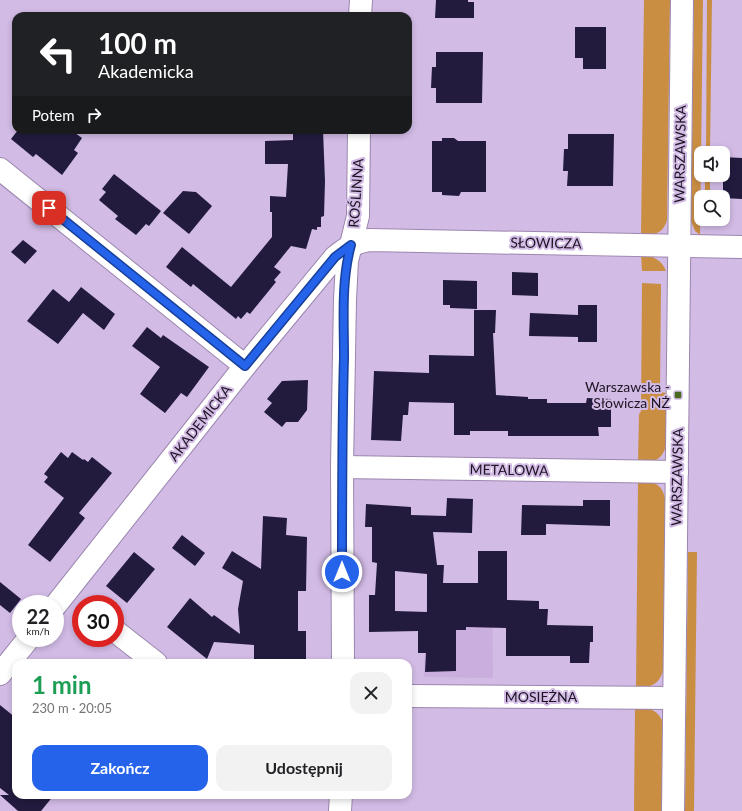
<!DOCTYPE html>
<html lang="pl">
<meta charset="utf-8">
<style>
:root{--surface:#fff;--page:#f2f2f2;--text:#202124;--muted:#757577;--accent:#2563eb}
body{margin:0;font-family:Lato,sans-serif;background:var(--page);color:var(--text);height:100vh;display:flex;flex-direction:column;font-size:15px;white-space:nowrap}
*{box-sizing:border-box;margin:0}
p{font-size:13px;color:var(--muted)}
.icon{flex:none;width:22px;height:22px;fill:none;stroke:currentColor;stroke-width:2;stroke-linecap:round;stroke-linejoin:round}
.map{position:relative;flex:1;overflow:hidden}
.side{position:absolute;left:12px;top:659px;width:400px;height:140px;display:flex;flex-direction:column;background:var(--surface);border-radius:12px;box-shadow:0 2px 6px #0003}
.side>*{flex:none}
.top-card{position:absolute;left:12px;top:12px;width:400px;height:122px;border-radius:12px;box-shadow:0 2px 6px #0003;background:#202124;color:#fff;overflow:hidden}
.fabs{position:absolute;left:694px;top:146px;display:grid;gap:8px}
.fabs a{display:grid;place-items:center;width:36px;height:36px;border-radius:8px;background:var(--surface);box-shadow:0 2px 6px #0003;font-size:20px}
.speed{position:absolute;left:12px;top:595px;display:flex;gap:8px;font-size:20px;font-weight:700;text-align:center}
.speed>*{display:grid;place-content:center;width:52px;height:52px;border-radius:50%;background:var(--surface);box-shadow:0 2px 6px #0003;line-height:1}
.speed small{font-size:10px;font-weight:400}
.speed .limit{border:6px solid #d22;background:#fff;color:#111}
.pin{position:absolute;display:grid;place-items:center;width:34px;height:34px;color:#fff;margin:-17px;border-radius:8px;box-shadow:0 2px 6px #0006}
.me{position:absolute;width:44px;margin:-22px;rotate:0deg;stroke-linejoin:round;filter:drop-shadow(0 0 3px #0008)}
.turn{display:flex;align-items:center;gap:14px;height:84px;padding:0 20px;font-size:18px}
.turn .icon{width:52px;height:52px;stroke-width:2.5}
.turn b{display:block;font-size:28px;line-height:34px}
.then{display:flex;align-items:center;height:38px;padding:0 20px;background:#0003;gap:8px;font-size:15px}
.round{display:grid;place-items:center;flex:none;width:42px;height:42px;border-radius:12px;background:var(--page)}
.head{display:flex;align-items:center;justify-content:space-between;height:68px;padding:0 20px}
h1{font-size:24px;font-weight:700;line-height:30px;color:#1e9e55}
.button{display:flex;gap:8px;margin-top:auto;padding:8px 20px}
.button a{flex:1;height:46px;border-radius:12px;background:var(--accent);color:#fff;font-size:16px;font-weight:700;line-height:46px;text-align:center}
.button a+a{background:var(--page);color:var(--text)}
.map>svg:first-child{display:block}
</style>
<div class="map">
<svg width="742" height="811" viewBox="0 0 742 811">
<rect width="100%" height="100%" fill="#d2bbe5"/>
<path fill="#c9aede" d="M 427,583 L 492,583 L 493,678 L 424,677 Z"/>
<g fill="#ca8e43">
<path d="M 644,0 L 670,0 L 667,220 C 663,234 654,235 641,235 Z"/>
<path d="M 694,0 L 703,0 L 700,235 L 695,231 L 691,221 Z"/>
<path d="M 707,0 L 712,0 L 710,153 L 706,153 Z"/>
<rect x="705" y="175" width="5" height="22"/>
<path d="M 641,254 C 653,256 662,260 666,271 L 642,271 Z"/>
<path d="M 642,283 L 661,284 L 660,392 L 666,393 L 666,446 C 661,462 653,462 638,462 L 639,414 L 641,411 Z"/>
<path d="M 638,482 C 653,482 661,482 665,498 L 663,671 C 659,685 649,688 636,688 Z"/>
<path d="M 688,552 L 697,552 L 694,811 L 685,811 Z"/>
<path d="M 635,707 C 647,707 656,709 662,720 L 662,811 L 634,811 Z"/>
</g>
<g fill="#221b3e" fill-rule="evenodd">
<path d="M 436,0 L 468,0 L 468,2 L 474,2 L 474,18 L 435,18 Z"/>
<path d="M 575,27 L 606,27 L 606,69 L 583,69 L 583,58 L 575,58 Z"/>
<path d="M 436,52 L 483,52 L 482,103 L 436,103 L 436,88 L 431,88 L 432,67 L 436,67 Z"/>
<path d="M 18,130 L 71,130 L 82,138 L 74,150 L 78,153 L 62,175 L 36,154 L 33,157 L 11,139 Z"/>
<path d="M 293,130 L 323,130 L 325,181 L 324,216 L 321,217 L 321,227 L 317,227 L 317,230 L 312,229 L 306,249 L 291,246 L 274,267 L 281,272 L 274,280 L 276,282 L 250,314 L 247,312 L 241,319 L 238,316 L 236,319 L 193,284 L 191,287 L 166,267 L 182,247 L 231,287 L 272,237 L 272,212 L 270,212 L 270,196 L 286,197 L 288,164 L 265,164 L 265,141 L 293,140 Z"/>
<path d="M 568,134 L 614,134 L 613,186 L 567,186 L 568,171 L 563,171 L 564,149 L 568,149 Z"/>
<path d="M 442,138 L 454,138 L 458,141 L 486,141 L 486,192 L 461,192 L 459,196 L 442,195 L 442,192 L 432,192 L 432,141 L 442,141 Z"/>
<path d="M 723,157 L 742,158 L 742,199 L 723,198 Z"/>
<path d="M 114,174 L 161,211 L 149,226 L 146,224 L 136,235 L 115,219 L 118,216 L 99,200 L 106,192 L 102,189 Z"/>
<path d="M 183,191 L 196,192 L 212,206 L 189,234 L 163,213 Z"/>
<path d="M 23,240 L 37,251 L 25,264 L 11,252 Z"/>
<path d="M 512,272 L 538,273 L 538,296 L 512,295 Z"/>
<path d="M 443,280 L 477,281 L 477,309 L 450,308 L 450,305 L 443,305 Z"/>
<path d="M 81,287 L 115,314 L 104,330 L 83,313 L 58,344 L 27,321 L 53,289 L 69,302 Z"/>
<path d="M 578,305 L 597,305 L 597,342 L 578,342 L 578,337 L 529,336 L 530,313 L 578,315 Z"/>
<path d="M 474,310 L 496,310 L 495,333 L 493,333 L 496,395 L 528,397 L 528,399 L 547,399 L 547,403 L 586,403 L 587,398 L 611,399 L 611,427 L 598,427 L 599,436 L 508,436 L 508,431 L 470,431 L 470,435 L 454,435 L 454,403 L 409,402 L 408,415 L 403,415 L 401,441 L 371,440 L 374,371 L 429,373 L 429,355 L 474,356 Z"/>
<path d="M 147,327 L 161,338 L 163,335 L 209,367 L 187,397 L 181,393 L 165,413 L 140,394 L 160,367 L 132,346 Z"/>
<path d="M 308,380 L 307,410 L 298,422 L 286,422 L 282,427 L 264,412 L 272,403 L 267,399 L 282,381 Z"/>
<path d="M 61,452 L 68,458 L 72,452 L 83,460 L 84,459 L 88,462 L 92,457 L 112,473 L 79,513 L 85,518 L 50,562 L 28,545 L 64,498 L 44,482 L 48,477 L 44,474 Z"/>
<path d="M 447,498 L 473,499 L 472,533 L 433,532 L 437,565 L 444,565 L 443,583 L 478,583 L 478,551 L 507,551 L 507,600 L 539,601 L 539,609 L 548,609 L 547,625 L 593,626 L 593,642 L 590,642 L 589,663 L 570,663 L 570,656 L 506,656 L 506,628 L 466,627 L 466,630 L 456,630 L 456,671 L 425,672 L 426,653 L 418,653 L 418,631 L 369,632 L 369,595 L 375,595 L 377,563 L 372,562 L 372,527 L 365,527 L 366,504 L 411,507 L 411,515 L 446,516 ZM 395,571 L 427,574 L 427,612 L 395,611 Z"/>
<path d="M 583,500 L 610,500 L 610,526 L 546,524 L 546,535 L 521,535 L 522,505 L 583,506 Z"/>
<path d="M 263,516 L 287,518 L 286,535 L 307,537 L 306,591 L 298,591 L 298,631 L 306,631 L 306,661 L 254,660 L 254,645 L 214,642 L 207,659 L 167,627 L 190,598 L 212,617 L 214,615 L 240,634 L 238,609 L 243,581 L 222,568 L 232,551 L 261,569 Z"/>
<path d="M 182,535 L 205,553 L 195,566 L 172,548 Z"/>
<path d="M 134,552 L 155,569 L 127,603 L 106,586 Z"/>
<path d="M 0,582 L 21,599 L 10,613 L 0,605 Z"/>
<path d="M 0,705 L 16,718 L 16,795 L 54,795 L 41,811 L 18,811 L 0,795 L 9,795 L 0,788 Z"/>
</g>
<g fill="none" stroke-linecap="round" stroke-linejoin="round">
<g stroke="#9c86ae" stroke-width="24">
<g id="street">
<path d="M 360,16 L 361,0"/>
<path d="M 0,169 L 245,366"/>
<path d="M 342,467 L 677,472"/>
<path d="M 55,606 L 245,366 L 335,257 C 346,248 355,242 369,240 L 742,247"/>
<path d="M 115,631 L 156,663"/>
<path d="M 343,663 L 342,467 L 345,299 L 347,261 L 358,216 L 359,130"/>
<path d="M 0,674 L 29,638"/>
<path d="M 408,696 L 674,698"/>
<path d="M 340,811 L 341,795"/>
</g>
</g>
<g stroke="#9c86ae" stroke-width="24">
<path id="secondary" d="M 673,811 L 682,0"/>
</g>
<use href="#street" stroke="#fff" stroke-width="22"/>
<use href="#secondary" stroke="#fff" stroke-width="22"/>
</g>
<g fill="none" stroke-linecap="round" stroke-linejoin="round">
<g stroke="#184099" stroke-width="10">
<path id="route" d="M 49,208 L 245,366 L 335,257 L 351,245 C 341,281 344,320 344,357 C 342,429 342,501 342,572"/>
</g>
<use href="#route" stroke="#2563eb" stroke-width="7"/>
</g>
<rect fill="#496a20" stroke="#d2bbe5" stroke-width="1.5" x="674" y="391" width="8" height="8" rx="2"/>
<g text-anchor="middle" stroke-width="4" stroke-linejoin="round" paint-order="stroke">
<g font-size="14" fill="#1d1423" stroke="#d2bbe5">
<text transform="translate(680 154) rotate(-89)" y="5">WARSZAWSKA</text>
<text transform="translate(356 193) rotate(-86)" y="5">ROŚLINNA</text>
<text transform="translate(546 243) rotate(1)" y="5">SŁOWICZA</text>
<text transform="translate(200 423) rotate(-52)" y="5">AKADEMICKA</text>
<text transform="translate(509 470) rotate(1)" y="5">METALOWA</text>
<text transform="translate(677 477) rotate(-89)" y="5">WARSZAWSKA</text>
<text x="541" y="702">MOSIĘŻNA</text>
</g>
<g font-size="14" fill="#1d1423" stroke="#d2bbe5" text-anchor="end">
<text x="670" y="392">Warszawska -<tspan x="670" dy="16">Słowicza NŻ</tspan></text>
</g>
</g>
</svg>
<div class="fabs">
<a><svg class="icon" aria-label="sound" viewBox="0 0 24 24"><path d="M4 9h4l5-4v14l-5-4H4zM17 9q2 3 0 6"/></svg></a>
<a><svg class="icon" aria-label="search" viewBox="0 0 24 24"><circle cx="10" cy="10" r="6"/><path d="M15 15l6 6"/></svg></a>
</div>
<div class="speed"><div>22<small>km/h</small></div><div class="limit">30</div></div>
<div class="pin" style="left:49px;top:208px;background:#d93025"><svg class="icon" aria-label="arrive" viewBox="0 0 24 24"><path d="M6 21V4h12l-3 4 3 4H6"/></svg></div>
<svg class="me" style="left:342px;top:572px" viewBox="-20 -20 40 40"><circle r="17" fill="#2563eb" stroke="#fff" stroke-width="3"/><path d="M0-11L8 9 0 5-8 9z" fill="#fff"/></svg>
<div class="top-card">
<div class="turn"><svg class="icon" aria-label="left" viewBox="0 0 24 24"><path d="M17 20v-9H6M10 6l-5 5 5 5"/></svg><div><b>100 m</b>Akademicka</div></div>
<div class="then">Potem<svg class="icon" aria-label="right" viewBox="0 0 24 24"><path d="M7 20v-9h11M14 6l5 5-5 5"/></svg></div>
</div>
<section class="side">
<div class="head"><div><h1>1 min</h1><p>230 m · 20:05</p></div><a class="round"><svg class="icon" aria-label="close" viewBox="0 0 24 24"><path d="M6 6l12 12M18 6L6 18"/></svg></a></div>
<div class="button"><a>Zakończ</a><a>Udostępnij</a></div>
</section>
</div>
